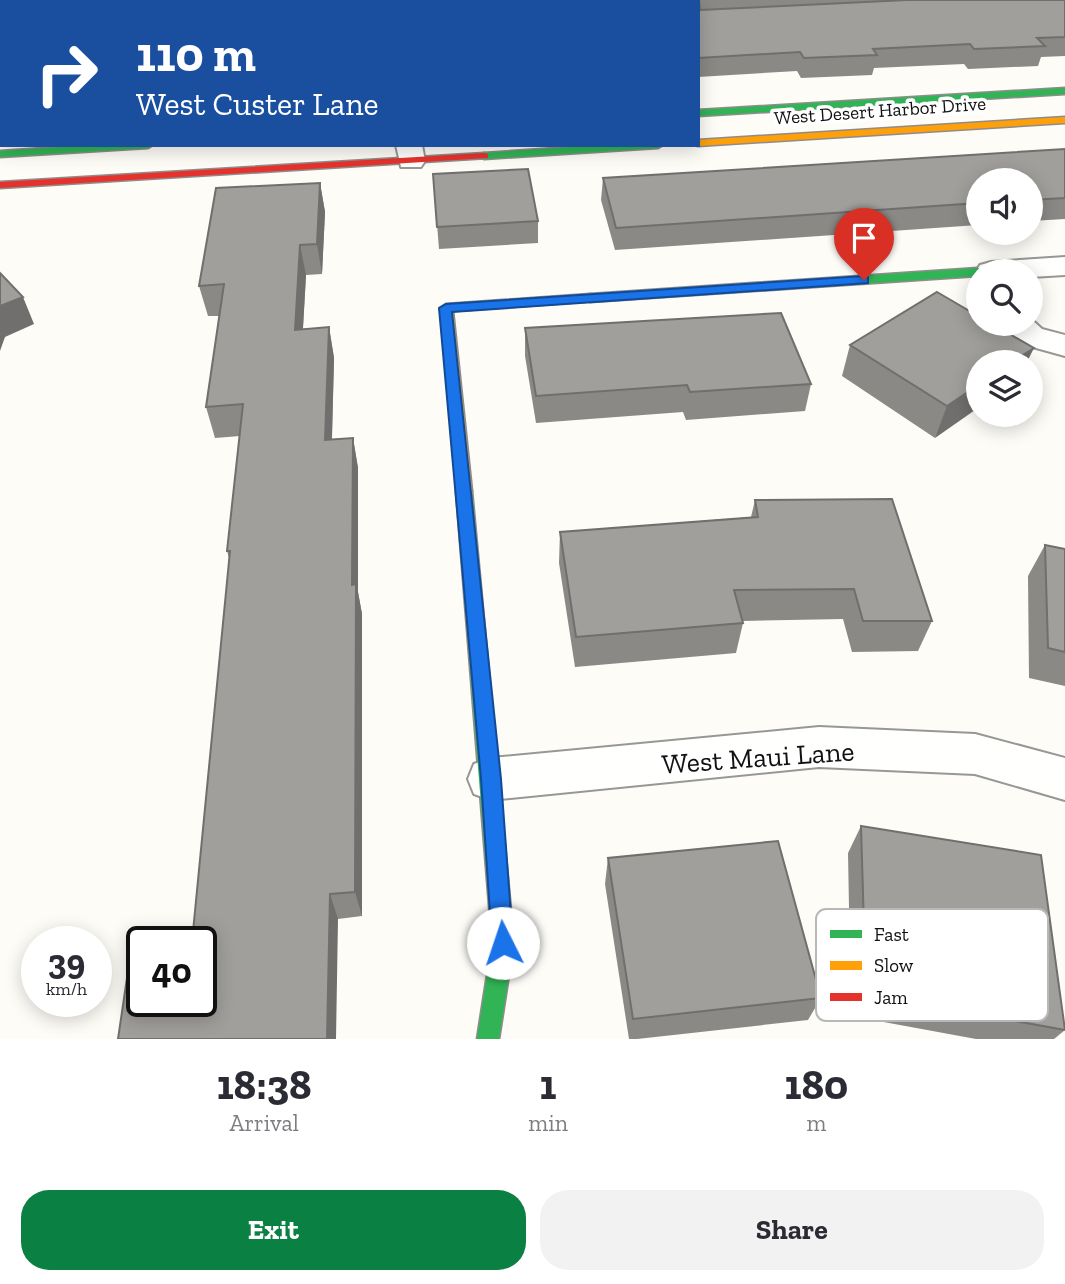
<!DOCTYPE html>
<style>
:root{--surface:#fff;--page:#f2f2f3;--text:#2b2b33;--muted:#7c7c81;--accent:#0b8043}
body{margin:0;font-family:"Zilla Slab",serif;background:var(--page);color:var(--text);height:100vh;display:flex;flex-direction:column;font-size:26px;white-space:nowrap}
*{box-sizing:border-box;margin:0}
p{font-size:23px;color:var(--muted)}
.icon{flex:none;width:38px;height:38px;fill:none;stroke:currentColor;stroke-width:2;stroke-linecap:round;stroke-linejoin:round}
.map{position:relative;height:1039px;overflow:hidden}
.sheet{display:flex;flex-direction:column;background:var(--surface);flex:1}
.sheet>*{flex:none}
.hud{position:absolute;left:0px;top:0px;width:700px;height:147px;box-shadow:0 4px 18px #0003;background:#1a4fa0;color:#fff;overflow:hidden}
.controls{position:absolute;left:966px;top:168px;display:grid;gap:14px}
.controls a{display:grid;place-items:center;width:77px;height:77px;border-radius:50%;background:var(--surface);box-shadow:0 4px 18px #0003;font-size:35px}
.speed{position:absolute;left:21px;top:926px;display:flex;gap:14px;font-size:35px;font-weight:700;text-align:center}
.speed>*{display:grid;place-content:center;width:91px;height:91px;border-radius:50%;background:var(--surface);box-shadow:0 4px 18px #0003;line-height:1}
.speed small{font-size:18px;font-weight:400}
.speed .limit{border:4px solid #111;border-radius:10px;background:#fff;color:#111}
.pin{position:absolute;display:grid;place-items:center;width:60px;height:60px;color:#fff;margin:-72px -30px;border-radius:50% 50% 50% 0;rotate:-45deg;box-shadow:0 0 7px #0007}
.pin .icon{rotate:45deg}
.me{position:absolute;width:77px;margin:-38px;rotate:356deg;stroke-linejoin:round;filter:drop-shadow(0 0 5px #0008)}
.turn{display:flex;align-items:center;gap:24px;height:147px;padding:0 21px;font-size:32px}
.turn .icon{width:91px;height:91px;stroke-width:2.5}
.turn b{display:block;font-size:49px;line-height:60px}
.eta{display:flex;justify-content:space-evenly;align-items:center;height:119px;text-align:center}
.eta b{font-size:42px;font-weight:700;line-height:49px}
.cta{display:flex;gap:14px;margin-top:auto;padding:14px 21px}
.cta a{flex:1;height:80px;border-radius:28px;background:var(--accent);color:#fff;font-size:28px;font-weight:700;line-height:80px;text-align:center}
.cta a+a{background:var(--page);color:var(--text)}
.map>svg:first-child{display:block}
</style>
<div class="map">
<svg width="1065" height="1039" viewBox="0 0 1065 1039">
<rect width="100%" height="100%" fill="#fdfcf7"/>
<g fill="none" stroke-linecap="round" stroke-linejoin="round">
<g stroke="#979795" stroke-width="4">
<g id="street">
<rect x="76" y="0" width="22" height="2"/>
<path d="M 344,0 L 366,0 L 367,2 L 345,2 Z"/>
<rect x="0" y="70" width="2" height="14"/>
<path d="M 396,145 L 422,145 L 425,161 L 421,167 L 401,167 Z"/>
<path d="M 1065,257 L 1065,275 L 1031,277 L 1031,271 L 978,271 L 978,275 L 976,271 L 980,265 L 991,262 Z"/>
<path d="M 1031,319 L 1042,329 L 1065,335 L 1065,356 L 1018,343 L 1001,324 L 1031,324 Z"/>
<path d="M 819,727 L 975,734 L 1065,758 L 1065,800 L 975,774 L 819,767 L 491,800 L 474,794 L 468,779 L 474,764 L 491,758 Z"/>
</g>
</g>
<g stroke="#8e8d8b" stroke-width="3">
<g id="fast">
<path d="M 1065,88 L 1065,94 L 698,116 L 698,110 Z"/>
<path d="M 90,145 L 153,145 L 148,148 L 0,157 L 0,151 Z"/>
<path d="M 602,145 L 663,145 L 658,148 L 484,159 L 479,156 L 484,153 Z"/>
<path d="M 978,268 L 984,271 L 978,271 L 978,276 L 590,302 L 584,298 L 590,294 Z"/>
<path d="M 464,485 L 472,491 L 514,943 L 499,1039 L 477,1039 L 492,943 L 456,491 Z"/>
</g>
</g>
<g stroke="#8e8d8b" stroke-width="3">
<g id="slow">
<path d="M 1065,117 L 1065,123 L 698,146 L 694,145 L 698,145 L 698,140 Z"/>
<path d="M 590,294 L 595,295 L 595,301 L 453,311 L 472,491 L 469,495 L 459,495 L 440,308 L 446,304 Z"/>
</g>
</g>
<g stroke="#8e8d8b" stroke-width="3">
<path id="jam" d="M 484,153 L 488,154 L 488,158 L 0,188 L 0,182 Z"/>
</g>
<use href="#street" fill="#fffffe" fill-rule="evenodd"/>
<use href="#fast" fill="#30b455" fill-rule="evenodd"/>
<use href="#slow" fill="#ff9f0a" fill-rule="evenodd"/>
<use href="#jam" fill="#e5322d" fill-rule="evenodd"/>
</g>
<g fill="#8a8986">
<path d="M 547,0 L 1065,0 L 1065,56 L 1041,57 L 1038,66 L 968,69 L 964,64 L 874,68 L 872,75 L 801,78 L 797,71 L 698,77 L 698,2 L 548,2 Z"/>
<path d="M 1065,149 L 1065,219 L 1031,221 L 1031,180 L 978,180 L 978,225 L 615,250 L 601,200 L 603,178 Z"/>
<path d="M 433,174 L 538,221 L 538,243 L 439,249 Z"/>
<path d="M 320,183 L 325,212 L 322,274 L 306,275 L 303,329 L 329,327 L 334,358 L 332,439 L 353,438 L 358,468 L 358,592 L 362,614 L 362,916 L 338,919 L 201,1001 L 229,558 L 227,551 L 240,436 L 215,438 L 206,407 L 219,316 L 208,316 L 199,286 Z"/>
<path d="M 992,324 L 935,438 L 842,376 L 850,345 Z"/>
<path d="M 525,328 L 811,384 L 805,411 L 686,420 L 683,412 L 536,423 L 525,356 Z"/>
<path d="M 755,500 L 932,621 L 918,651 L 852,652 L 843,619 L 743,621 L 743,623 L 736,653 L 575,667 L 559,563 L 560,532 L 751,517 Z"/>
<path d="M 1045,545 L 1065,549 L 1065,686 L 1029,678 L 1028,576 Z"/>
<path d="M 861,826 L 1065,1030 L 1054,1039 L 976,1039 L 851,1016 L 848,853 Z"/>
<path d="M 608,858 L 821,998 L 808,1020 L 637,1039 L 629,1039 L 605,884 Z"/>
</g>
<g fill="#716f6d">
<path d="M 320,183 L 325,212 L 322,274 L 317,244 Z"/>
<path d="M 300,245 L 306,275 L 301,360 L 295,330 Z"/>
<path d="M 23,297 L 34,324 L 5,337 L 0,351 L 0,306 Z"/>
<path d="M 329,327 L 334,358 L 331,470 L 325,440 Z"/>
<path d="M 1034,348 L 1027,362 L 1012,362 Z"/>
<path d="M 978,385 L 978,408 L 935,438 L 947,406 Z"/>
<path d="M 353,438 L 358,468 L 358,592 L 362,614 L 362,916 L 355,892 L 352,585 Z"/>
<path d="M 330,894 L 338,919 L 336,1039 L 327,1039 Z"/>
</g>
<g fill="#a19f9c" stroke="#716f6d" stroke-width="2">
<path d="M 219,0 L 301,0 L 301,2 L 218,2 Z"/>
<rect x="440" y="0" width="55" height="2"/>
<path d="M 553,0 L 699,0 L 700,10 L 907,0 L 1065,0 L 1065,37 L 1037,38 L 1045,46 L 974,49 L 970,44 L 873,49 L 877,55 L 804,58 L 800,52 L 698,58 L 698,2 L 553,2 Z"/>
<path d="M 1065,149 L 1065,198 L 1031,200 L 1031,180 L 978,180 L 978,203 L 616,228 L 603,178 Z"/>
<path d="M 528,169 L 538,221 L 437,227 L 433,174 Z"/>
<path d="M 320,183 L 317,244 L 300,245 L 295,330 L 329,327 L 325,440 L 353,438 L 352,585 L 356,584 L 355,892 L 330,894 L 327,1039 L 118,1039 L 127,978 L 142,977 L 142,1001 L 201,1001 L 201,942 L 192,942 L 230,551 L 227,551 L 243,404 L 206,407 L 224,284 L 199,286 L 216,188 Z"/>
<path d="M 0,273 L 23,297 L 0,306 Z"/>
<path d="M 937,292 L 978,316 L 978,324 L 992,324 L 1034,348 L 1012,362 L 978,362 L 978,385 L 947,406 L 850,345 Z"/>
<path d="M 781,313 L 811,384 L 690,392 L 687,385 L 536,396 L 525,328 Z"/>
<path d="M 892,499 L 932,621 L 863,621 L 854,589 L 734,590 L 743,623 L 576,637 L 560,532 L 758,517 L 755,500 Z"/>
<path d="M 1045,545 L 1065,549 L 1065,652 L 1048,648 Z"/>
<path d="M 861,826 L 1041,855 L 1065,1030 L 866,994 Z"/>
<path d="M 778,841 L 821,998 L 633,1019 L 608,858 Z"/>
</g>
<path fill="#1a73e8" stroke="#114b97" stroke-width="2" d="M 864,276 L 868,277 L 868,283 L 452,312 L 501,779 L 513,943 L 510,951 L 503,954 L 495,951 L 492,943 L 481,779 L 439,308 L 446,304 Z"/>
<g text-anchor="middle" stroke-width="7" stroke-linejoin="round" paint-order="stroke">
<g font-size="19" fill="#111" stroke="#fff">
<text transform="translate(880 110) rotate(-4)" y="7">West Desert Harbor Drive</text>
</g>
<g font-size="28" fill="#111" stroke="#fff">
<text transform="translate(758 757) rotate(-4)" y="10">West Maui Lane</text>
</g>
</g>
<rect x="816" y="909" width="232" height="112" rx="10" fill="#fff" stroke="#b8b8b8" stroke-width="2"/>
<rect x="830" y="930" width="32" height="8" fill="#30b455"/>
<rect x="830" y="961" width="32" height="9" fill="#ff9f0a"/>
<rect x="830" y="993" width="32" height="8" fill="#e5322d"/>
<g font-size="19" fill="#111">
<text x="874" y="941">Fast</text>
<text x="874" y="972">Slow</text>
<text x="874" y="1004">Jam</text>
</g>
</svg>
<div class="controls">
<a><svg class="icon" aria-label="sound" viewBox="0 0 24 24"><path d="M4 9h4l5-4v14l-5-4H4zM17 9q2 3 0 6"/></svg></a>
<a><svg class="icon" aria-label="search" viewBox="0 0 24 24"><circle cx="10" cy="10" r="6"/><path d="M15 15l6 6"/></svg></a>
<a><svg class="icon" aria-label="layers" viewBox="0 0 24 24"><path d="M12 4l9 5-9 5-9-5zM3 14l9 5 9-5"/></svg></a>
</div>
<div class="speed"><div>39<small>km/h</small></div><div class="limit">40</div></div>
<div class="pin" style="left:864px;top:280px;background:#d93025"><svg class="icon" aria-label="arrive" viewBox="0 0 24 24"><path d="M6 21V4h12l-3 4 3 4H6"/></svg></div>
<svg class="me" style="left:503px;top:943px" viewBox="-20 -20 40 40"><circle r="19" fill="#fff"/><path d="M0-13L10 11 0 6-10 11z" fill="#1a73e8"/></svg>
<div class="hud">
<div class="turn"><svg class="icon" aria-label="right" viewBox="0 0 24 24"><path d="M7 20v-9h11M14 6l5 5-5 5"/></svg><div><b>110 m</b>West Custer Lane</div></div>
</div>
</div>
<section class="sheet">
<div class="eta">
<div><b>18:38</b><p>Arrival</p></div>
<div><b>1</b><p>min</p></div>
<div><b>180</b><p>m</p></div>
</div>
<div class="cta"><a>Exit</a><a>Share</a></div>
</section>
